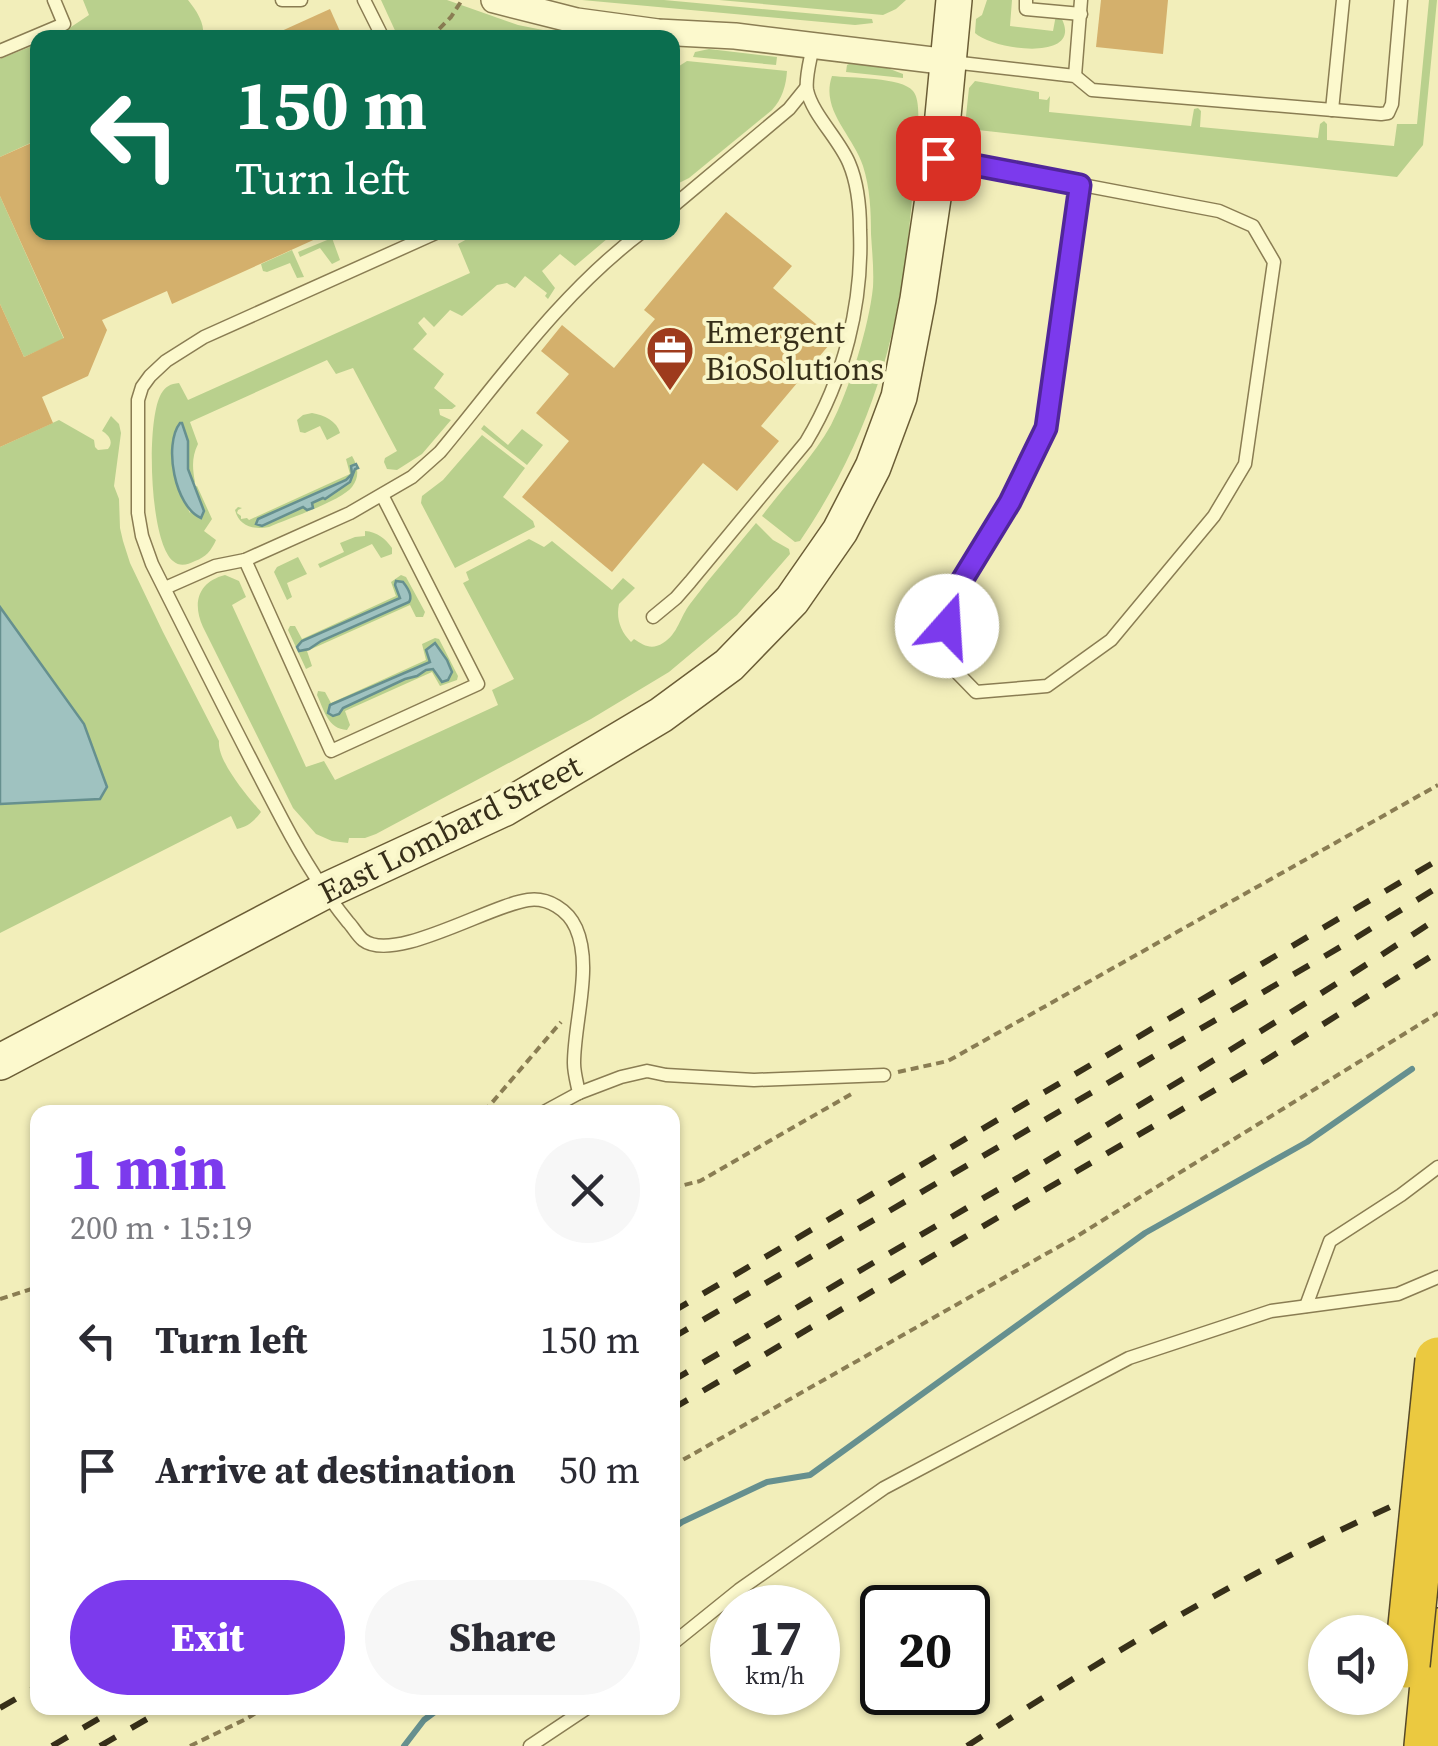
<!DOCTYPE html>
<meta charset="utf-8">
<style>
:root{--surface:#fff;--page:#f7f7f7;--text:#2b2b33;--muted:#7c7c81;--accent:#7c3aed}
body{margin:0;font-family:"Source Serif 4",serif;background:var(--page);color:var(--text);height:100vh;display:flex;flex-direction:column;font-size:38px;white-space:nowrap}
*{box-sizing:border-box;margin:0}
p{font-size:32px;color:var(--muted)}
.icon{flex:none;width:55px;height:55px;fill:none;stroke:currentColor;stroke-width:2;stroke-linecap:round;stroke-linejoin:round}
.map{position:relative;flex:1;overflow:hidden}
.details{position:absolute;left:30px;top:1105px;width:650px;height:610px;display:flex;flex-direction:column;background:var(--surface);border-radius:20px;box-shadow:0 2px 8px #0004}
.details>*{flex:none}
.guide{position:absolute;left:30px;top:30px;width:650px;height:210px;border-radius:20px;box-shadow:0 2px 8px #0004;background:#0b6e4f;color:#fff;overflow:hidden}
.tools{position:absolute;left:1308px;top:1615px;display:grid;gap:20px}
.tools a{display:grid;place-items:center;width:100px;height:100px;border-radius:50%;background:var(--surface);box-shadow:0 2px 8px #0004;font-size:50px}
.speed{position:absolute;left:710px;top:1585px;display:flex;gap:20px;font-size:50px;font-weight:700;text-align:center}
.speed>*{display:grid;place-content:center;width:130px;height:130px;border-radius:50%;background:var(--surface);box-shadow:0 2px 8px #0004;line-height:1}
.speed small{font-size:25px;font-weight:400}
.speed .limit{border:5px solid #111;border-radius:15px;background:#fff;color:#111}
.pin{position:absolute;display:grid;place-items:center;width:85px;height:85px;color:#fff;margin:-42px;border-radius:20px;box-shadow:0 5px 15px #0006}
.me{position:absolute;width:110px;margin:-55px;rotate:19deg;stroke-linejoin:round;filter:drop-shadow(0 0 8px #0008)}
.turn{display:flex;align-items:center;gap:35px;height:210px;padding:0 40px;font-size:45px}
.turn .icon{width:130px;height:130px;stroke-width:2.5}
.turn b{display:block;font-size:70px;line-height:85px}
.round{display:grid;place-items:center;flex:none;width:105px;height:105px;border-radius:52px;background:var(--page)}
.head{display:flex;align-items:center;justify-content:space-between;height:170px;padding:0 40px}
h1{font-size:60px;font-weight:800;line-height:75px;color:var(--accent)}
.action{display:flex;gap:20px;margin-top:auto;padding:20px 40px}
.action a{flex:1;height:115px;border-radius:60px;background:var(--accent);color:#fff;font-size:40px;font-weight:800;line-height:115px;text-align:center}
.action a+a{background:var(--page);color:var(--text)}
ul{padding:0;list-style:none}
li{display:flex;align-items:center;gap:30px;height:130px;padding:0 40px}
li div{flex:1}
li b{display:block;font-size:38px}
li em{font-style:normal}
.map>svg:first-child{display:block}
</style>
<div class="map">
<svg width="1438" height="1746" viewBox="0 0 1438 1746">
<rect width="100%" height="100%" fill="#f2eeba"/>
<g fill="#b9d08d" fill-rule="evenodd">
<path d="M 83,0 L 188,0 C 196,10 205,23 203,36 L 56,37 L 89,15 Z"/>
<path d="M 381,0 L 447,0 L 518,25 L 543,30 L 609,37 L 398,37 Z"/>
<path d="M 582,0 L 664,0 L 860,18 L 872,19 L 873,23 L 855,25 Z"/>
<path d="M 719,0 L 906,0 L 896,9 L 883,15 Z"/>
<path d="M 987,0 L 1012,0 L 1010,26 L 1053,31 L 1056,15 L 1059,14 C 1090,63 994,51 975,33 L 976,19 L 982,15 Z"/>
<path d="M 1429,0 L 1437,0 L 1423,145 L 1397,177 L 978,130 L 976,142 L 963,144 L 969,88 L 975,81 L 1039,92 L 1039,99 L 1047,100 L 1050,96 L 1049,112 L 1191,126 L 1194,109 L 1198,108 L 1201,111 L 1200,127 L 1318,138 L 1320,124 L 1324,121 L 1327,124 L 1327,140 L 1394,146 L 1397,124 L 1417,124 Z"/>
<path d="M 37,44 L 37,140 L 0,157 L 0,59 Z"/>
<path d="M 709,49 L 777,57 L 776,65 L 693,57 L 695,52 Z"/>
<path d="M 687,61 L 787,71 C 786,86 782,99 772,110 L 689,178 L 673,186 L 673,70 Z"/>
<path d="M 849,64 L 882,66 L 903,74 L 903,78 L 846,72 L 847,65 Z"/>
<path d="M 832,76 C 850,78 902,77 913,91 C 923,102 916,143 915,158 C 906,305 884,417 800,541 L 795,542 L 762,516 C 784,486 813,458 831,425 C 849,390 869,327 873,287 C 874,269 872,251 871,234 C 871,211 870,188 863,166 C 853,135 820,110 832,76 Z"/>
<path d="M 0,196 L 64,339 L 24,357 L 0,304 Z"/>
<path d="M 478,233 L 614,233 L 575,266 L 560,254 L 542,271 L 555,288 L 548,299 L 545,296 L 547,293 L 525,276 L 515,288 L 507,283 L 497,285 L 462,316 L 450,310 L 434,327 L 424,317 L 418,323 L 427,334 L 413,349 L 444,374 L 434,388 L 456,406 L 452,409 L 439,409 L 440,415 L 451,420 L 422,454 L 397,470 L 387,469 L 384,462 L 385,458 L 397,451 L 353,368 L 336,374 L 327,360 L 190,422 L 198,444 C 192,456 192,467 195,482 L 193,484 L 187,462 L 188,441 L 173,436 L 176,484 L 190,513 L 196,495 L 194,487 L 197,486 L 212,519 L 204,531 L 216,540 C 211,551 206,557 195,561 C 187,565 180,567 173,561 C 149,541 146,420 161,394 C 166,386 170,384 179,383 L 188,400 L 470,273 L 458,244 Z"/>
<path d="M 332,238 L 340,260 L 332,264 L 320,248 L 300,257 L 298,252 Z"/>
<path d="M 292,250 L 304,277 L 297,278 L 290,263 L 267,272 L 263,271 L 261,264 Z"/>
<path d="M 312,413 C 324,415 337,421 340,433 L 327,440 L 320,426 L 305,433 L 300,432 L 297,420 L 303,415 Z"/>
<path d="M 111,416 L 119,424 L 121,433 L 114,486 L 119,499 L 120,528 L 123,541 L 130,563 L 163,632 L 219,741 C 217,761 248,797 261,812 C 255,820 248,827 237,829 L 231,816 L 0,933 L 0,447 L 59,420 L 94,440 L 95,447 L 98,450 L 108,449 C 114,442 109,435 102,431 Z"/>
<path d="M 484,425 L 508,445 L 522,429 L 543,445 L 527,465 L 481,429 Z"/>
<path d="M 482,435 L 525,468 L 503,497 L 533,521 L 535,527 L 455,568 L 421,503 L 422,496 L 443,480 Z"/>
<path d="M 352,456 C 358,466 360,477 352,487 C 341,501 287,519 269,527 C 253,530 239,526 235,510 L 238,507 L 242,508 L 238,510 L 237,513 L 241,516 L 241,519 L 247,518 L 249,520 L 350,474 L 346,459 Z"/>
<path d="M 756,523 L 773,540 L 789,549 L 790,554 L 737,615 L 669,672 L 591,719 L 376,834 L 365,838 L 349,838 L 348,843 L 332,841 L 316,834 L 293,808 L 203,627 C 192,603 198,582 225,575 L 239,581 L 246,597 L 232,605 L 306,767 L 324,761 L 335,780 L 498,705 L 492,690 L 514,679 L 463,583 L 469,580 L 466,572 L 529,539 L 544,547 L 552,541 L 612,590 L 623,578 L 635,588 L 619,604 C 616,618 620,631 631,642 L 634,639 C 644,646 652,650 663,643 C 678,634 680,617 690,604 C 711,576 734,550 756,523 Z"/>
<path d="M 365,531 C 377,532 385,538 392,548 L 392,554 L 381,558 L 372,544 L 320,568 L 318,564 L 344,552 L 340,543 L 355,537 L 365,536 Z"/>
<path d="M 298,557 L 307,574 L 287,583 L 292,597 L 287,600 L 274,572 L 277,567 Z"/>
<path d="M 401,575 L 406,577 L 425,612 L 423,617 L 416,617 L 410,605 L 307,651 L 312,666 L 306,669 L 288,630 L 290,626 L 295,626 L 302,639 L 396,596 L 391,582 ZM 395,585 L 409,602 L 321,641 L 309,649 L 302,641 L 394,602 L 401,597 Z"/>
<path d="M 435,638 L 439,639 L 458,676 L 457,680 L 440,686 L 432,672 L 345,711 L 350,725 L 347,730 C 328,729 324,710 317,695 L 318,691 L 325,692 L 331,703 L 426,660 L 422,644 ZM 438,648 L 452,672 L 442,682 L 433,668 C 423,670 416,678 405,679 L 343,708 L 330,705 L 430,662 L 426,650 Z"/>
</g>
<g fill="#9fc2c0" stroke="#66908f" stroke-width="2.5">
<path d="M 180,423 L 182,423 L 188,441 L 188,469 L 204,511 L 201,518 C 175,507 163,445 180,423 Z"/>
<path d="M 356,464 L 358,468 L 355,469 L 350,482 L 325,499 L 323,498 L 312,503 L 313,508 L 307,510 L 303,507 L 262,526 L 256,524 L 258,519 L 267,515 L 346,480 L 352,474 L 351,466 Z"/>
<path d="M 396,581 L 403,582 C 407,587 413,596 409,602 L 321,641 L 309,649 L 299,651 L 297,647 L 302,641 L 400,598 L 395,585 Z"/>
<path d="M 0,607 L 84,724 L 107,787 L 100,799 L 0,804 Z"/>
<path d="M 435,643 L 447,660 L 452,672 L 448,680 L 442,682 L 433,669 L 426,670 L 417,676 L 405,679 L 343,708 L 339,714 L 333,716 L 328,713 L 330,705 L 430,662 L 426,650 Z"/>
</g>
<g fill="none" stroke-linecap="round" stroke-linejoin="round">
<g stroke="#66908f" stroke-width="6">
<path d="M 672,1529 L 682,1522 L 767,1482 L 810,1475 L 1145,1233 L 1307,1142 L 1412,1069"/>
<path d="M 404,1746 L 424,1720 L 440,1708"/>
</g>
</g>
<g fill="#d4b06c">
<path d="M 1101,0 L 1168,0 L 1163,54 L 1096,47 Z"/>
<path d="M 330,9 L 343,38 L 266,38 Z"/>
<path d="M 38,140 L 38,232 L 331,232 L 172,304 L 167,291 L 102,320 L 107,330 L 88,376 L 42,397 L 53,423 L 0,447 L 0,304 L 24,357 L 64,338 L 0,196 L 0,157 Z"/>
<path d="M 726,212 L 792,266 L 773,288 L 834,339 L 761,426 L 779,441 L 737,491 L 703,463 L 612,572 L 522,497 L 569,441 L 536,413 L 569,374 L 541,351 L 562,325 L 614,368 L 655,319 L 644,310 Z"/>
</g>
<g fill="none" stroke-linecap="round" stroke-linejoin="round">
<g stroke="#8a7d53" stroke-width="15">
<g id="service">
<path d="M 282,0 L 301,0"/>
<path d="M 364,0 L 383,38"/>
<path d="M 1026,0 L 1026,9 L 1081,14"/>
<path d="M 0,51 L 64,24 L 54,0"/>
<path d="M 952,62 L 1075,76 L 1092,90 L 1381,114 L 1388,113 L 1392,104 L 1401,0"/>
<path d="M 1075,76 L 1081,0"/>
<path d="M 1332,110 L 1343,0"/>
<path d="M 941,158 L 1219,211 L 1253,226 L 1274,262 L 1245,464 L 1214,516 L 1111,640 L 1047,686 L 976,692 L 941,656 L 953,595 L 1010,502 L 1046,429 L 1080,185"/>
<path d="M 672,207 L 789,109 L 806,88"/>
<path d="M 438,232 L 204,337 L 166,361 L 150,376 L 142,387 L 138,400 L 138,513 L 142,536 L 152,564 C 195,650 238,736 283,821 C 302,857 322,890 348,922 C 353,927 357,935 363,940 C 394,964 490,905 528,900 C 548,897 568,910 576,928 C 593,966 574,1022 574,1063 C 574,1073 577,1083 579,1093 L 544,1112"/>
<path d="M 245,560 L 331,751 L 478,684 L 382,495"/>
<path d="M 165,588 L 215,566 L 245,560 L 350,513 L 412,477 L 440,452 C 503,376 562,292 642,232"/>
<path d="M 653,617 L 676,598 L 690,582 L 806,442 C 844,379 863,304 860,230 C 860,207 858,184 849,163 C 839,139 812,114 807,90 C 805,77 811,58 813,45"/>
<path d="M 579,1093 L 621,1077 L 647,1071 L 666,1075 L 754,1080 L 884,1075"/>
<path d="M 1306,1306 L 1330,1241 L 1401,1195 L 1438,1167"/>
<path d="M 672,1644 L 739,1590 L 884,1488 L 1129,1358 L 1271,1311 L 1398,1294 L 1438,1277"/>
<path d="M 530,1746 L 587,1708"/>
</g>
</g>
<g stroke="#8a7d53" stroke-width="28">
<path id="minor" d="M 494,0 L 577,21 L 658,32 L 735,36 L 949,62"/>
</g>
<g stroke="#6b5d36" stroke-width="38">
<path id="secondary" d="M 0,1062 L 323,892 L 505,808 L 661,715 L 729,665 L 792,600 L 840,531 L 873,467 L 899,397 L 918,299 L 939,158 L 954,0"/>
</g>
<g stroke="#574928" stroke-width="48">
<path id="motorway" d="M 1427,1746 L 1438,1631"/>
</g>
<g stroke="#8a7d53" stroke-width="4" stroke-dasharray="8 5" stroke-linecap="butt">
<path d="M 430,38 L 451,17 L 462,0"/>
<path d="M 898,1072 L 948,1061 L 1438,785"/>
<path d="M 484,1112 L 561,1022"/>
<path d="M 672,1188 L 700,1181 L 853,1093"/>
<path d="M 0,1299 L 38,1287"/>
<path d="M 672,1466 L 1074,1238 L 1438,1013"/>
<path d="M 190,1746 L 246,1719 L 264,1708"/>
</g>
<use href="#service" stroke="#fcf9cd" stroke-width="12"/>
<use href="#minor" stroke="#fcf9cd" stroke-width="25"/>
<use href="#secondary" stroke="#fcf9cd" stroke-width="35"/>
<use href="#motorway" stroke="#ebc940" stroke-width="45"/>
<g stroke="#372f19" stroke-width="6" stroke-dasharray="18 18" stroke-linecap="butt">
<path d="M 672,1312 L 1438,860"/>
<path d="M 672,1338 L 1354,939 L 1438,887"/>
<path d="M 672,1381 C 929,1229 1189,1082 1438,918"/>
<path d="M 672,1409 L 1266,1060 L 1438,952"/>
<path d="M 0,1708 L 38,1686"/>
<path d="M 52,1746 L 117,1708"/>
<path d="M 100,1746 L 166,1708"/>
<path d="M 967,1746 C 1117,1649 1272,1556 1438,1486"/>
</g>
<g stroke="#574928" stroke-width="48" stroke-linecap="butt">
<path id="motorway-bridge" d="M 1407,1665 L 1438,1360"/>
</g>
<use href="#motorway-bridge" stroke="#ebc940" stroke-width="45"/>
</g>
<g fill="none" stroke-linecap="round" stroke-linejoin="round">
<g stroke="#51269a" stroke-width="25">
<path id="route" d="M 938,158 L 1080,185 L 1046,428 L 1010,502 L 953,595 L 947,626"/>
</g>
<use href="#route" stroke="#7c3aed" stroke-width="18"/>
</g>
<defs>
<g id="office-pin" transform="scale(2.5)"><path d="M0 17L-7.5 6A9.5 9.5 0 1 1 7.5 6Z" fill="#9e3b1d" stroke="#f9f6ca"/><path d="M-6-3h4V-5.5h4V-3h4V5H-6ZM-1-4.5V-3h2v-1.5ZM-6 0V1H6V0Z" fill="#fff"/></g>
</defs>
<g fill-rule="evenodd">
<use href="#office-pin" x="670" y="350"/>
</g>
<g text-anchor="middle" stroke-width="8" stroke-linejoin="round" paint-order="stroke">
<g font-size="32" fill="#372f19" stroke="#f9f6ca" text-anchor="start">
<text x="705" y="343">Emergent<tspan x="705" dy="37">BioSolutions</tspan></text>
</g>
<g font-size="32" fill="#372f19" stroke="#f9f6ca">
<text transform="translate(450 829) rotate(-27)" y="11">East Lombard Street</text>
</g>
</g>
</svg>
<div class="tools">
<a><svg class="icon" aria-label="sound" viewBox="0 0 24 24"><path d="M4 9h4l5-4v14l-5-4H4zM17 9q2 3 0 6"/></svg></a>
</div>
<div class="speed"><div>17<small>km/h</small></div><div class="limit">20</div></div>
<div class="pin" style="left:938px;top:158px;background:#d93025"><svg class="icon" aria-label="arrive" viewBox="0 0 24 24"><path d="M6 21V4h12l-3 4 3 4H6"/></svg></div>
<svg class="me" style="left:947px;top:626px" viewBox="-20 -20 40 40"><circle r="19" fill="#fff"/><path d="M0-13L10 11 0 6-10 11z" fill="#7c3aed"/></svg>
<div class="guide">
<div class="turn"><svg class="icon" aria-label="left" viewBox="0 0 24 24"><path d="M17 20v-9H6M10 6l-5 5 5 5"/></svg><div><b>150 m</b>Turn left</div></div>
</div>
<section class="details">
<div class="head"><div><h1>1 min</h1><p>200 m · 15:19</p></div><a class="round"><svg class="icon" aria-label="close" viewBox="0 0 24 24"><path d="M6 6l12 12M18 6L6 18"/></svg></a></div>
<ul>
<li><svg class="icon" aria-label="left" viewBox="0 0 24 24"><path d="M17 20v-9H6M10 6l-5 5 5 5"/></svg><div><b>Turn left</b></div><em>150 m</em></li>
<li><svg class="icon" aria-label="arrive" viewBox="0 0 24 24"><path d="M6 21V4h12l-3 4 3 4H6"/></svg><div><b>Arrive at destination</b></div><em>50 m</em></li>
</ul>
<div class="action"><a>Exit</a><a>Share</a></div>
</section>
</div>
